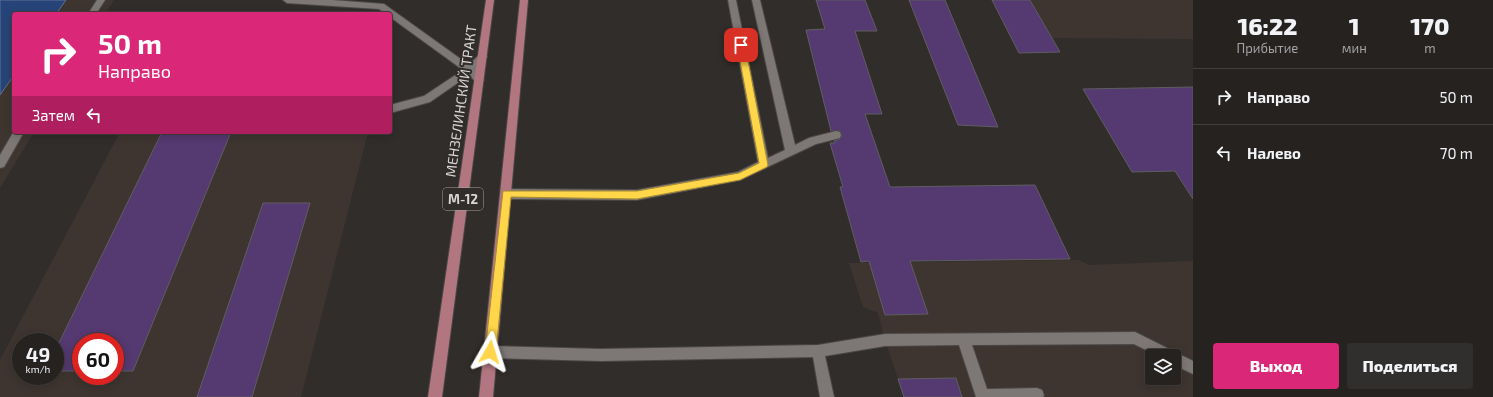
<!DOCTYPE html>
<html lang="ru">
<meta charset="utf-8">
<style>
:root{--surface:#252220;--page:#312f2d;--text:#f1f3f6;--muted:#a3a4a5;--line:#423f3e;--accent:#db2777}
body{margin:0;font-family:"Exo 2",sans-serif;background:var(--page);color:var(--text);height:100vh;display:flex;flex-direction:column;font-size:15px;white-space:nowrap}
*{box-sizing:border-box;margin:0}
p{font-size:13px;color:var(--muted)}
.icon{flex:none;width:22px;height:22px;fill:none;stroke:currentColor;stroke-width:2;stroke-linecap:round;stroke-linejoin:round}
.map{position:relative;flex:1;overflow:hidden}
.side{display:flex;flex-direction:column;background:var(--surface);width:300px}
.side>*{flex:none}
.top-card{position:absolute;left:12px;top:12px;width:380px;height:122px;border-radius:4px;box-shadow:0 2px 10px #0003,0 0 0 1px var(--line);background:#db2777;color:#fff;overflow:hidden}
.buttons{position:absolute;left:1145px;top:349px;display:grid;gap:8px}
.buttons a{display:grid;place-items:center;width:36px;height:36px;border-radius:4px;background:var(--surface);box-shadow:0 2px 10px #0003,0 0 0 1px var(--line);font-size:20px}
.speed{position:absolute;left:12px;top:333px;display:flex;gap:8px;font-size:20px;font-weight:700;text-align:center}
.speed>*{display:grid;place-content:center;width:52px;height:52px;border-radius:50%;background:var(--surface);box-shadow:0 2px 10px #0003,0 0 0 1px var(--line);line-height:1}
.speed small{font-size:10px;font-weight:400}
.speed .limit{border:6px solid #d22;background:#fff;color:#111}
.pin{position:absolute;display:grid;place-items:center;width:34px;height:34px;color:#fff;margin:-17px;border-radius:8px;box-shadow:0 2px 6px #0006}
.me{position:absolute;width:44px;margin:-22px;rotate:6deg;stroke-linejoin:round;filter:drop-shadow(0 0 3px #0008)}
.turn{display:flex;align-items:center;gap:14px;height:84px;padding:0 20px;font-size:18px}
.turn .icon{width:52px;height:52px;stroke-width:2.5}
.turn b{display:block;font-size:28px;line-height:34px}
.then{display:flex;align-items:center;height:38px;padding:0 20px;background:#0003;gap:8px;font-size:15px}
.eta{display:flex;justify-content:space-evenly;align-items:center;height:68px;text-align:center}
.eta b{font-size:24px;font-weight:800;line-height:28px}
.cta{display:flex;gap:8px;margin-top:auto;padding:8px 20px}
.cta a{flex:1;height:46px;border-radius:4px;background:var(--accent);color:#fff;font-size:16px;font-weight:800;line-height:46px;text-align:center}
.cta a+a{background:var(--page);color:var(--text)}
ul{padding:0;list-style:none}
li{display:flex;align-items:center;gap:12px;height:56px;padding:0 20px;border-top:1px solid var(--line)}
li div{flex:1}
li b{display:block;font-size:15px}
li em{font-style:normal}
main{display:flex;flex:1;min-height:0}
.map>svg:first-child{display:block}
</style>
<main>
<div class="map">
<svg width="1193" height="397" viewBox="0 0 1193 397">
<rect width="100%" height="100%" fill="#312d2b"/>
<g fill="#3e3530" fill-rule="evenodd">
<path d="M 0,0 L 114,0 L 105,14 L 14,14 L 14,132 L 34,132 L 0,188 Z"/>
<path d="M 1031,0 L 1193,0 L 1193,39 L 1052,38 Z"/>
<path d="M 120,132 L 368,132 L 301,397 L 0,397 L 0,360 ZM 21,342 L 55,342 L 55,376 L 21,376 ZM 81,342 L 115,342 L 115,376 L 81,376 Z"/>
<path d="M 1079,260 L 1089,265 L 1193,261 L 1193,397 L 904,397 L 885,340 L 878,313 L 863,307 L 849,263 ZM 1152,356 L 1174,356 L 1174,378 L 1152,378 Z"/>
</g>
<path fill="#274479" stroke="#5c7095" d="M 0,0 L 66,0 L 56,14 L 14,14 L 14,75 L 0,95 Z"/>
<g fill="#553971" stroke="#5f5e61">
<path d="M 816,0 L 865,0 L 877,31 L 855,31 L 882,114 L 865,114 L 890,187 L 1035,185 L 1070,259 L 910,261 L 928,314 L 885,315 L 869,261 L 861,262 L 840,187 L 843,187 L 830,143 L 835,143 L 834,141 L 840,139 L 842,135 L 840,131 L 831,131 L 806,30 L 825,29 Z"/>
<path d="M 909,0 L 945,0 L 998,127 L 958,125 Z"/>
<path d="M 992,0 L 1030,0 L 1060,52 L 1019,53 Z"/>
<path d="M 1193,87 L 1193,199 L 1175,171 L 1132,172 L 1083,89 Z"/>
<path d="M 162,132 L 231,132 L 133,371 L 115,371 L 115,342 L 81,342 L 81,371 L 55,371 L 55,351 Z"/>
<path d="M 263,203 L 310,203 L 252,397 L 197,397 Z"/>
<path d="M 956,378 L 962,397 L 904,397 L 898,379 Z"/>
</g>
<g fill="none" stroke-linecap="round" stroke-linejoin="round">
<g stroke="#4b4846" stroke-width="2">
<g id="service">
<path d="M 97,0 L 105,0 L 96,14 L 88,14 Z"/>
<path d="M 283,0 L 332,0 L 384,4 L 469,65 L 479,55 L 485,55 L 487,57 L 476,70 L 484,80 L 479,84 L 476,82 L 469,75 L 430,102 L 390,113 L 390,105 L 424,96 L 463,70 L 390,17 L 390,14 L 386,14 L 379,9 L 287,3 Z"/>
<path d="M 728,0 L 736,0 L 768,158 L 785,150 L 752,0 L 760,0 L 795,145 L 809,138 L 836,131 L 840,132 L 841,135 L 840,138 L 816,144 L 740,180 L 637,200 L 507,199 L 503,197 L 502,194 L 503,191 L 507,189 L 637,190 L 738,172 L 758,162 Z"/>
<path d="M 14,131 L 24,132 L 4,167 L 0,168 L 0,155 Z"/>
<path d="M 1135,332 L 1193,361 L 1193,374 L 1174,365 L 1174,356 L 1158,356 L 1134,344 L 972,345 L 987,389 L 1037,388 L 1042,390 L 1044,395 L 1043,397 L 976,397 L 959,345 L 885,346 L 825,356 L 834,397 L 820,397 L 813,357 L 601,361 L 490,358 L 485,356 L 484,352 L 485,348 L 490,346 L 601,349 L 818,345 L 885,334 Z"/>
</g>
</g>
<g stroke="#4b4846" stroke-width="2">
<g id="primary">
<path d="M 486,0 L 494,0 L 442,397 L 428,397 Z"/>
<path d="M 520,0 L 528,0 L 493,397 L 479,397 Z"/>
</g>
</g>
<use href="#service" fill="#7d7876" fill-rule="evenodd"/>
<use href="#primary" fill="#b27680" fill-rule="evenodd"/>
</g>
<path fill="#ffd54a" stroke="#a68a30" d="M 741,42 L 745,45 L 768,165 L 767,167 L 740,180 L 637,199 L 511,197 L 496,352 L 494,356 L 490,357 L 487,356 L 485,352 L 503,191 L 637,191 L 739,173 L 759,163 L 737,45 Z"/>
<g text-anchor="middle" stroke-width="4" stroke-linejoin="round" paint-order="stroke">
<rect fill="#312d2b" stroke="#a7a3a2" stroke-width="1" x="443" y="188" width="40" height="22" rx="3"/>
<g font-size="13" font-weight="bold" fill="#d9d6d5">
<text x="463" y="204">М-12</text>
</g>
<g font-size="14" fill="#d9d6d5" stroke="#312d2b">
<text transform="translate(461 101) rotate(-82)" y="5">МЕНЗЕЛИНСКИЙ ТРАКТ</text>
</g>
</g>
</svg>
<div class="buttons">
<a><svg class="icon" aria-label="layers" viewBox="0 0 24 24"><path d="M12 4l9 5-9 5-9-5zM3 14l9 5 9-5"/></svg></a>
</div>
<div class="speed"><div>49<small>km/h</small></div><div class="limit">60</div></div>
<div class="pin" style="left:741px;top:45px;background:#d93025"><svg class="icon" aria-label="arrive" viewBox="0 0 24 24"><path d="M6 21V4h12l-3 4 3 4H6"/></svg></div>
<svg class="me" style="left:490px;top:352px" viewBox="-20 -20 40 40"><path d="M0-17L14 15 0 8-14 15z" fill="#ffd54a" stroke="#fff" stroke-width="4"/></svg>
<div class="top-card">
<div class="turn"><svg class="icon" aria-label="right" viewBox="0 0 24 24"><path d="M7 20v-9h11M14 6l5 5-5 5"/></svg><div><b>50 m</b>Направо</div></div>
<div class="then">Затем<svg class="icon" aria-label="left" viewBox="0 0 24 24"><path d="M17 20v-9H6M10 6l-5 5 5 5"/></svg></div>
</div>
</div>
<section class="side">
<div class="eta">
<div><b>16:22</b><p>Прибытие</p></div>
<div><b>1</b><p>мин</p></div>
<div><b>170</b><p>m</p></div>
</div>
<ul>
<li><svg class="icon" aria-label="right" viewBox="0 0 24 24"><path d="M7 20v-9h11M14 6l5 5-5 5"/></svg><div><b>Направо</b></div><em>50 m</em></li>
<li><svg class="icon" aria-label="left" viewBox="0 0 24 24"><path d="M17 20v-9H6M10 6l-5 5 5 5"/></svg><div><b>Налево</b></div><em>70 m</em></li>
</ul>
<div class="cta"><a>Выход</a><a>Поделиться</a></div>
</section>
</main>
